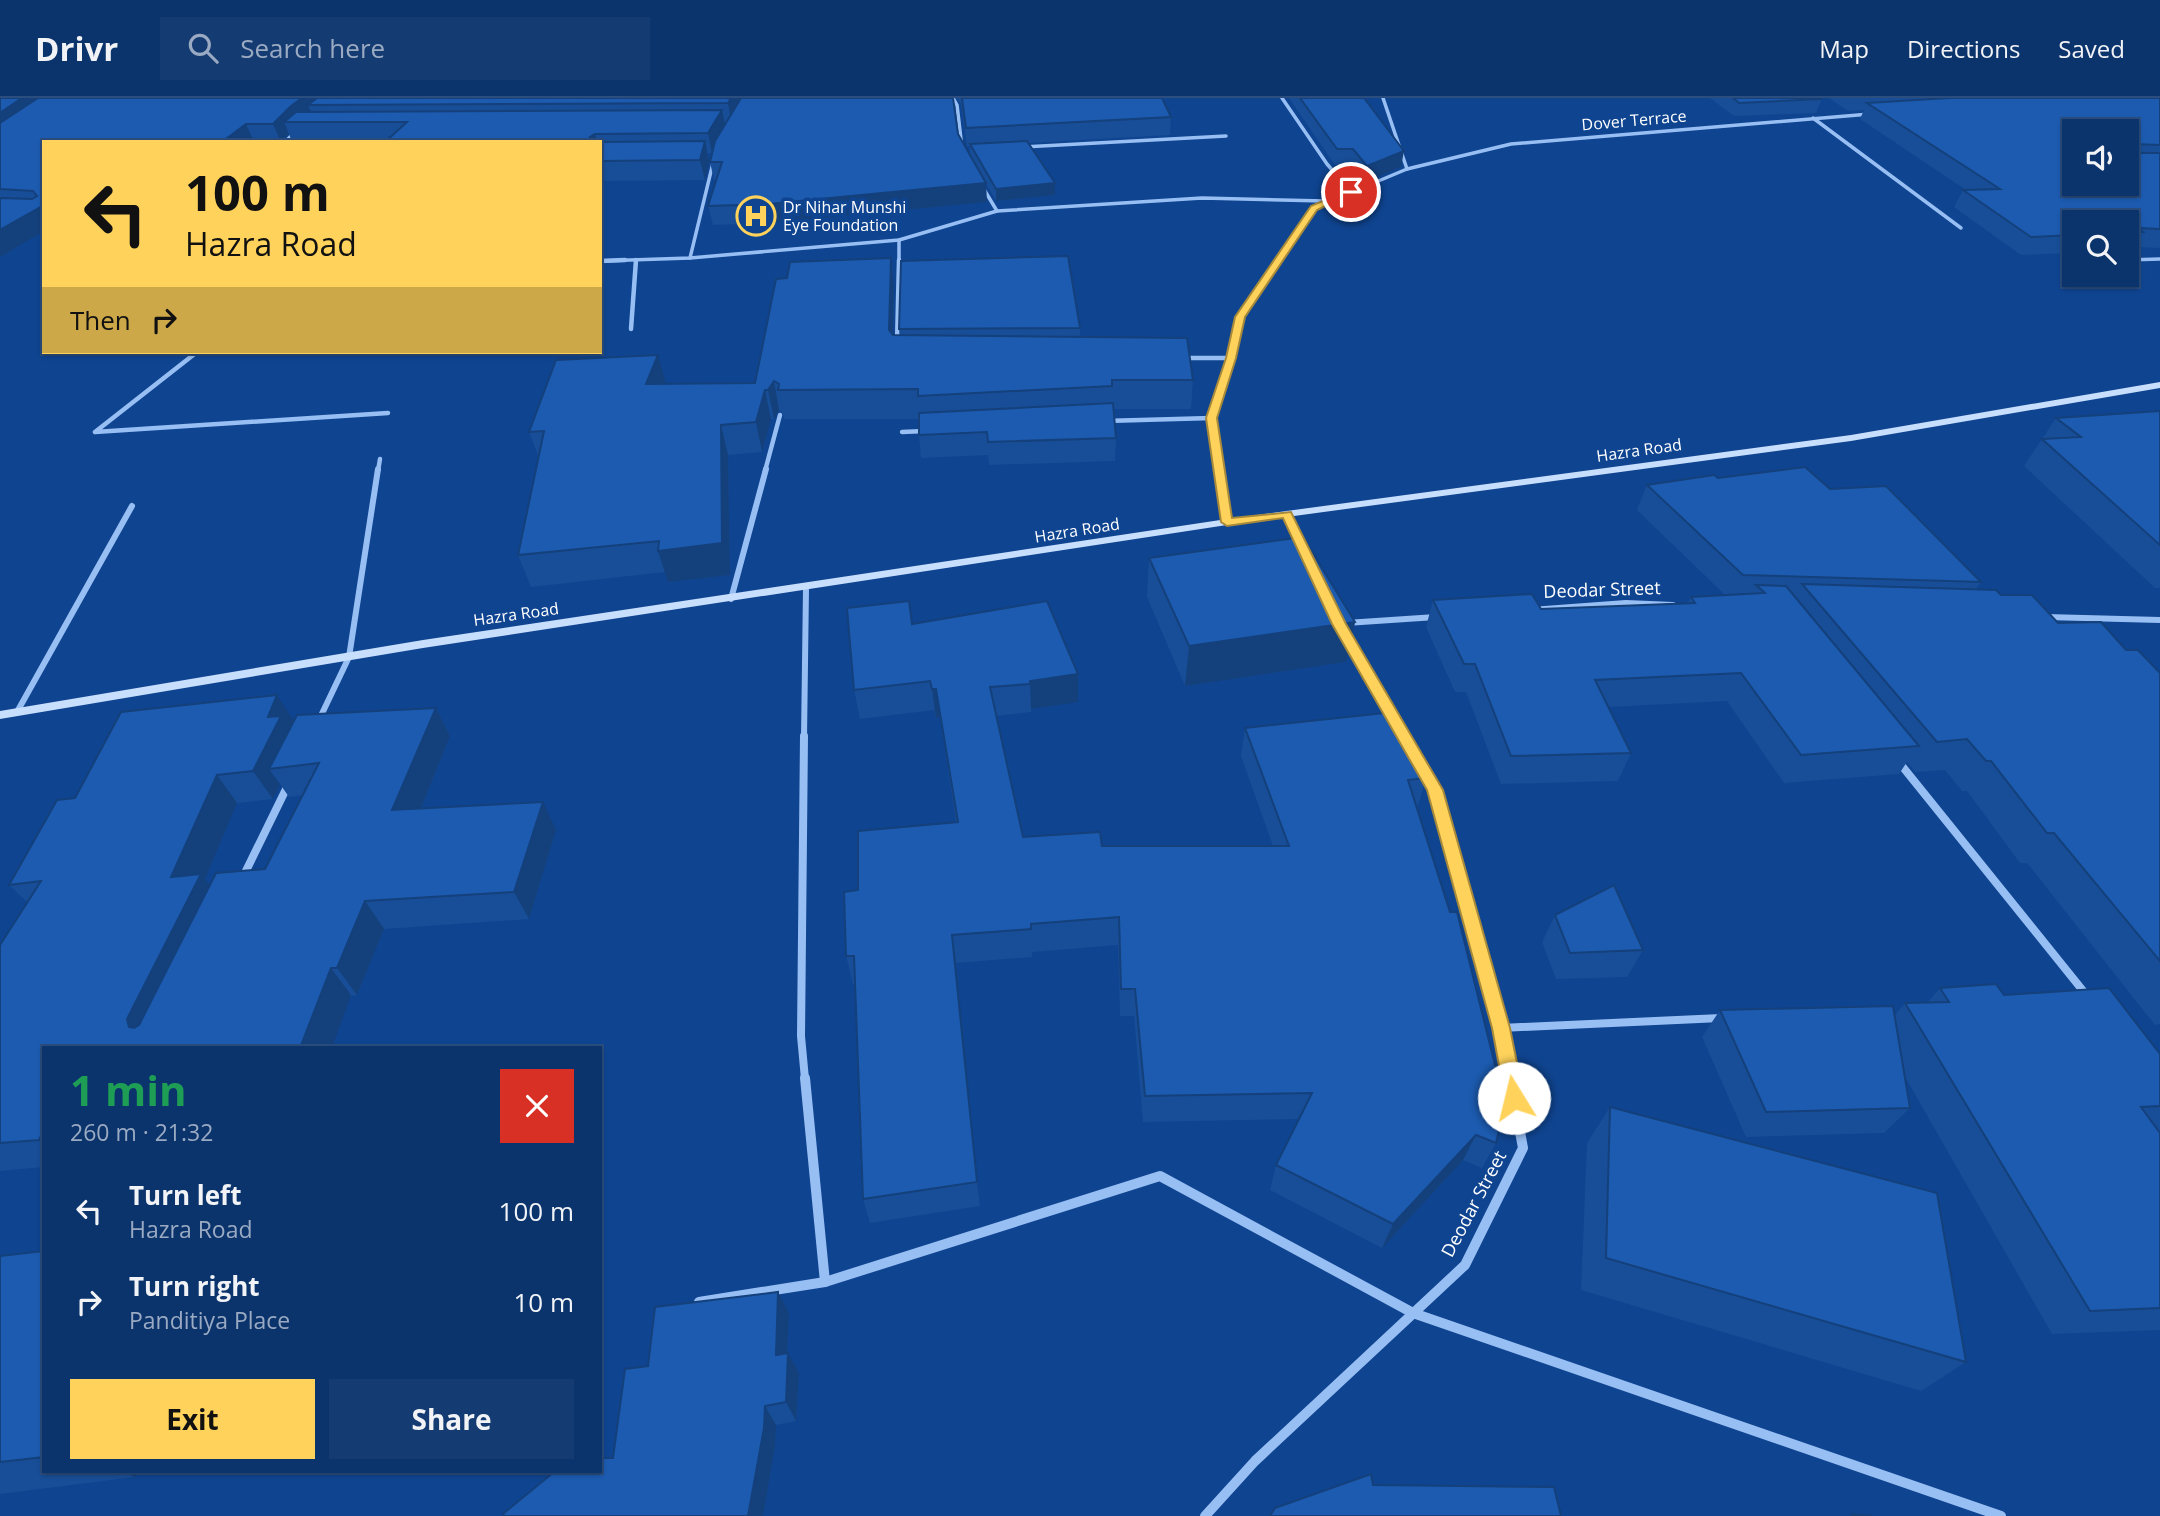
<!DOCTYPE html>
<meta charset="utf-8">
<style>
:root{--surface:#0b336c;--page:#143b72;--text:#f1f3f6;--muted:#9aaac2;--line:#2b4e7f;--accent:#ffd35b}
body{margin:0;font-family:"Open Sans",sans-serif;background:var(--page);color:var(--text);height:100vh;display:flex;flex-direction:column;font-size:26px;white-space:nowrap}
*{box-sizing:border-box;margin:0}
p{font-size:23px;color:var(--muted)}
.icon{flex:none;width:38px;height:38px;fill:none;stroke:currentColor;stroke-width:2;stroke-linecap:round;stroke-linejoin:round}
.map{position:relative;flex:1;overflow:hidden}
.drawer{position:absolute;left:42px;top:948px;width:560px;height:427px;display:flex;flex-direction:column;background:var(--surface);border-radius:0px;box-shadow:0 2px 5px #0004,0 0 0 2px var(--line)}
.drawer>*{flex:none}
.guide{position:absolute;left:42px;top:42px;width:560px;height:214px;border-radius:0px;box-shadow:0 2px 5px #0004,0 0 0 2px var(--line);background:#ffd35b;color:#111;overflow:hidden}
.buttons{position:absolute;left:2062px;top:21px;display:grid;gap:14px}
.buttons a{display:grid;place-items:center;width:77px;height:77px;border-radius:0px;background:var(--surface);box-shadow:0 2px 5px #0004,0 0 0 2px var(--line);font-size:35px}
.pin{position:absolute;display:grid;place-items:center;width:60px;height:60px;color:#fff;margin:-30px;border:4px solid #fff;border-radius:50%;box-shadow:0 2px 7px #0007}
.me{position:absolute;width:77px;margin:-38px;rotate:351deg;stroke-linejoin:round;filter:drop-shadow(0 0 5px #0008)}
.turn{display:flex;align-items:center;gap:24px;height:147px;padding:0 28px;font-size:32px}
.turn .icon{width:91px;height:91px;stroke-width:2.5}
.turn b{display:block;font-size:49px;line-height:60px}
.then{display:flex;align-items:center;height:66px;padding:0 28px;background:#0003;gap:14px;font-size:26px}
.round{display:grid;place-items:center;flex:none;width:74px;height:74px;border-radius:0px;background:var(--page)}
.summary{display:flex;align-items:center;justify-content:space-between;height:119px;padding:0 28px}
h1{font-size:42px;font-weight:700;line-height:52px;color:#1e9e55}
.button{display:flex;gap:14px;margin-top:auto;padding:14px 28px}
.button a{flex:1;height:80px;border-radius:0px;background:var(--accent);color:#111;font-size:28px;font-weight:700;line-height:80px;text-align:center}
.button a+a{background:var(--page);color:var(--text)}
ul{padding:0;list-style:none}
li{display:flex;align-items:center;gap:21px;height:91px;padding:0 28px}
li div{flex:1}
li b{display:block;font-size:26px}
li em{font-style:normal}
header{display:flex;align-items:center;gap:42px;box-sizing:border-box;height:98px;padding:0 35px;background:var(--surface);border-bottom:2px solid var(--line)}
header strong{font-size:33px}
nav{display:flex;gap:38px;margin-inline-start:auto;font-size:24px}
.search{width:490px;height:63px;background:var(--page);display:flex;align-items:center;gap:18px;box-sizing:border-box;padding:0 24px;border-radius:0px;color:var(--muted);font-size:26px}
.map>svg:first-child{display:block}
</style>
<header>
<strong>Drivr</strong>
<div class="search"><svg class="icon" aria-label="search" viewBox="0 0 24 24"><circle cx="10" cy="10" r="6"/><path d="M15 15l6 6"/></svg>Search here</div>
<nav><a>Map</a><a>Directions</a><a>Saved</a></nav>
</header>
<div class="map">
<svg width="2160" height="1418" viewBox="0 0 2160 1418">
<rect width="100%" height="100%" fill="#0f4490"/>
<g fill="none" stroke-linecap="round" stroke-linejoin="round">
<g stroke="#98bff4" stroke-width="3.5">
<path d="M 953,0 L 957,7 L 962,50"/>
<path d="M 1282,0 L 1327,66 L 1351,94"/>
<path d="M 1383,0 L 1407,71"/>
<path d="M 1813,20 L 1961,130"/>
<path d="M 285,44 L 297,32"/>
<path d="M 1023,49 L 1226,38"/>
<path d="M 997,113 L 1202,100 L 1325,103"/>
<path d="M 690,160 L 713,65"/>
<path d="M 2126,162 L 2160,161"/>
<path d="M 600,163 L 690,160 L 899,142 L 997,113 L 982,88"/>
<path d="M 899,164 L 899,142"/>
<path d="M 1277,164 L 1314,110 L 1407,71 L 1511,46 L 1870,16"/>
</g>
<g stroke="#98bff4" stroke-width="4.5">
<path d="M 600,163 L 625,162"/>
<path d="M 631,231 L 636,162"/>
<path d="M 897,246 L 899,162"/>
<path d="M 197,254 L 95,334 L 388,315"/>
<path d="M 1181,260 L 1231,260"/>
<path d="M 1105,323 L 1212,320"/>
<path d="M 902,334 L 925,333"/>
<path d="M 378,373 L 380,361"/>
<path d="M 765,373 L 780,317"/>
<path d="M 1220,373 L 1212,320 L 1231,260 L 1240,219 L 1279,162"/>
</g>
<g stroke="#98bff4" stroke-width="6">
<path d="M 1219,371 L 1227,424"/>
<path d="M 1287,416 L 1301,445"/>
<path d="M 731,501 L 766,371"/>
<path d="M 1531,512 L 1626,505 L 1673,507"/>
<path d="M 2046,519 L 2160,522"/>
<path d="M 1346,525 L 1436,519"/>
<path d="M 1346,538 L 1394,622"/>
<path d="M 17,614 L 132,408"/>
<path d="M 318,624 L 349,559 L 378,371"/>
<path d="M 804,640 L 806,490"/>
</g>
<g stroke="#98bff4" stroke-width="8">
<path d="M 804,638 L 801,938 L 805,981"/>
<path d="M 1414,656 L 1435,692 L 1501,930 L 1510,981"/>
<path d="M 1898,663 L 2088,899"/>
<path d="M 242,781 L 289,685"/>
<path d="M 1501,930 L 1721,920"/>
</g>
<g stroke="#98bff4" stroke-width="10">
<path d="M 805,980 L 825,1184"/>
<path d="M 699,1204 L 825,1184 L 1160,1078 L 1413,1215 L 2001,1418"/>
<path d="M 1205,1418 L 1255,1363 L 1465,1167 L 1523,1050 L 1510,980"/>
</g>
<path fill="#c8defd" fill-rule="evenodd" d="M 2160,284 L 2160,290 L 1851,343 L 1227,427 L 423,550 L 0,621 L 0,613 L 423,542 L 1227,421 L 1851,337 Z"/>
</g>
<g fill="#184e97" fill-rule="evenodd">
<path d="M 0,0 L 953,0 L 958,36 L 987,104 L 771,125 L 713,127 L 708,108 L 716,82 L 714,82 L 710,64 L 712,55 L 708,55 L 709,63 L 705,82 L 600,83 L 600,44 L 292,44 L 289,36 L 281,44 L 44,44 L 44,133 L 0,159 Z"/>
<path d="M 956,0 L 1162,0 L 1171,19 L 1170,37 L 1028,45 L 1055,85 L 1055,97 L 996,103 L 970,57 L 970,48 L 967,48 L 961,6 Z"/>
<path d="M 1289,0 L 1364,0 L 1401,69 L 1365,84 L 1351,66 L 1335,67 Z"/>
<path d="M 1710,0 L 1819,0 L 1822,1 L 1816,15 L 1734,18 Z"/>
<path d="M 1829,0 L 2160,0 L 2160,150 L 2134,149 L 2131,152 L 2126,153 L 2126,124 L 2074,124 L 2074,155 L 2021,157 L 1954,109 L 1963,92 L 1966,92 L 1860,21 L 1864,12 L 1848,13 ZM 2074,33 L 2126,86 L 2074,86 Z"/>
<path d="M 891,160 L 894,188 L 893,237 L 900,237 L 899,231 L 1080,230 L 1080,239 L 1193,282 L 1191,311 L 1114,311 L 1116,340 L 1115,363 L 989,367 L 988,357 L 921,360 L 919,337 L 919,321 L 784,321 L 782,314 L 779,312 L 774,321 L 771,321 L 762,354 L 728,357 L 730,477 L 668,484 L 665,474 L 531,489 L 518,457 L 539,360 L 529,334 L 665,286 L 755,285 L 787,180 Z"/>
<path d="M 2160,313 L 2160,490 L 2155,490 L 2024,368 L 2056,320 Z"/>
<path d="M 1718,380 L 1830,391 L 1981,484 L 1976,491 L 2001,497 L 2058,525 L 2126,552 L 2160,575 L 2160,926 L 2155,927 L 2027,765 L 2020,765 L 1967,693 L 1962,693 L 1945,672 L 1915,674 L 1907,664 L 1899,676 L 1784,685 L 1727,603 L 1608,609 L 1631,655 L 1618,683 L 1501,686 L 1466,594 L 1455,594 L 1426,529 L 1433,502 L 1541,511 L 1688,505 L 1691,499 L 1725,497 L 1637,412 L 1647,387 Z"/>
<path d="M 1149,460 L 1355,524 L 1346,564 L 1185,588 L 1147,499 Z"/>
<path d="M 912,526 L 1078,604 L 1031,611 L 1031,614 L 996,618 L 1023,739 L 1102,748 L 1273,748 L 1241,658 L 1245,630 L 1426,680 L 1418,708 L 1417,708 L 1496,1045 L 1482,1070 L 1463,1062 L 1382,1150 L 1270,1092 L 1276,1067 L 1299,1021 L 1143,1024 L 1134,918 L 1120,918 L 1118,847 L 1032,854 L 1032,859 L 956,865 L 980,1108 L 870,1125 L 863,1101 L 855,886 L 853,886 L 846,858 L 858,792 L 956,724 L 940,619 L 936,620 L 934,612 L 860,621 L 854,592 Z"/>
<path d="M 436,610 L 450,638 L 421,711 L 556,732 L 529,821 L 384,831 L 357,897 L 44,950 L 44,1069 L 0,1073 L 0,847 L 27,804 L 9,787 L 75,700 L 294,623 ZM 280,686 L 289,699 L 303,697 L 265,771 L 210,787 L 205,781 L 237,705 L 273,701 Z"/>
<path d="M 1555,817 L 1643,852 L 1627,879 L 1556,881 L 1542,844 Z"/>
<path d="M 1940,890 L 2004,897 L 2160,956 L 2160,1033 L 2158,1033 L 2160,1035 L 2160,1232 L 2052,1236 L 1904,977 L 1910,1010 L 1884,1035 L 1746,1039 L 1702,939 L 1720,912 L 1895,917 L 1905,905 L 1927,905 Z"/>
<path d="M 1610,1009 L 1966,1264 L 1921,1293 L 1581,1192 L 1587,1045 Z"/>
<path d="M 44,1153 L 44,1374 L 137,1374 L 135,1379 L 0,1396 L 0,1158 Z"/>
<path d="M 778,1194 L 789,1215 L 787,1255 L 799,1275 L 796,1323 L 776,1327 L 775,1348 L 763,1418 L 503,1418 L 613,1360 L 648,1268 Z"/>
</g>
<g fill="#14407b">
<path d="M 22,0 L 57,0 L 0,40 L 0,15 Z"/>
<path d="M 302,0 L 332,0 L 308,7 L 312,16 L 284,24 L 289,36 L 281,44 L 273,26 L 291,8 Z"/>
<path d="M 731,0 L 744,0 L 731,23 L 728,5 Z"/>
<path d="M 722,12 L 726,31 L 712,55 L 708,35 Z"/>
<path d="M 246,26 L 254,44 L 222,44 Z"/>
<path d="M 595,36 L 597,44 L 591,44 L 590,39 Z"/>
<path d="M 705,43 L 709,63 L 705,82 L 700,62 Z"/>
<path d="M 1404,53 L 1401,69 L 1365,84 L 1367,68 Z"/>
<path d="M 986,85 L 987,104 L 771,125 L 768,106 Z"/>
<path d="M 1055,85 L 1055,97 L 996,103 L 996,91 Z"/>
<path d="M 44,107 L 44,133 L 0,159 L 0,132 Z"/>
<path d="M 891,160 L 894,188 L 892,261 L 889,232 Z"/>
<path d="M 658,257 L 666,286 L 646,286 Z"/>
<path d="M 774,283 L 779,312 L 774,321 L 768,292 Z"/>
<path d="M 765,292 L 771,321 L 762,354 L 756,324 Z"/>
<path d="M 721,327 L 728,357 L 730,477 L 668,484 L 658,453 Z"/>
<path d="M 1355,524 L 1346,564 L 1185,588 L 1189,548 Z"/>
<path d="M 1078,576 L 1078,604 L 1031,611 L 1030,583 Z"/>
<path d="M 932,591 L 936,591 L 940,619 L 936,620 Z"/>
<path d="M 277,597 L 295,625 L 269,671 L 280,686 L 273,701 L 253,673 L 268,619 Z"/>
<path d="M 436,610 L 450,638 L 409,740 L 392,712 Z"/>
<path d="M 217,677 L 237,705 L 205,781 L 224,804 L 154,947 L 129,929 L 127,921 L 171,779 Z"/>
<path d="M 543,704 L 556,732 L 529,821 L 514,794 Z"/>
<path d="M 365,803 L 384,831 L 357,897 L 337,870 Z"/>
<path d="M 952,837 L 956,865 L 980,1108 L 977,1084 Z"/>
<path d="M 331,870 L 351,897 L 332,950 L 300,950 Z"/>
<path d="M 42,1036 L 44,1038 L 44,1045 L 39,1042 Z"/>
<path d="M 1476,1037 L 1463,1062 L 1382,1150 L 1393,1126 Z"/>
<path d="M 778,1194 L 789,1215 L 786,1277 L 776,1257 Z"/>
<path d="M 788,1255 L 799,1275 L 796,1323 L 786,1304 Z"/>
<path d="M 765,1308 L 776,1327 L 775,1348 L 763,1418 L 748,1418 Z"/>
<path d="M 124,1374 L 137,1374 L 135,1379 Z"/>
</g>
<g fill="#1c5bb0" stroke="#14407b" stroke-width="2" fill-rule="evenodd">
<path d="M 0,0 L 22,0 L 0,15 Z"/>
<path d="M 38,0 L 302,0 L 291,8 L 273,26 L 246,26 L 222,44 L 44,44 L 44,107 L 0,132 L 0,100 L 32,101 L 37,98 L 33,93 L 0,91 L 0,25 Z"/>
<path d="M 317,0 L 731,0 L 728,5 L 308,7 Z"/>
<path d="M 741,0 L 953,0 L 958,36 L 986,85 L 768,106 L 708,108 L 722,64 L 710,64 L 715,43 Z"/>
<path d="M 962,0 L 1162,0 L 1171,19 L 966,30 Z"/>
<path d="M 1300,0 L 1364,0 L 1404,53 L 1367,68 L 1353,51 L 1337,51 Z"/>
<path d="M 1733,0 L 1819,0 L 1822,1 L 1739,5 Z"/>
<path d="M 1949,0 L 2160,0 L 2160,47 L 2134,46 L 2132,51 L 2136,55 L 2160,55 L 2160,131 L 2138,130 L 2143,134 L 2126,135 L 2126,124 L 2074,124 L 2074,137 L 2031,139 L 1963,92 L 2000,91 L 1867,5 ZM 2074,33 L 2126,33 L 2126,86 L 2074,86 Z"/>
<path d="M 722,12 L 708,35 L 595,36 L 590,39 L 594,44 L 385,44 L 407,24 L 284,24 L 296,14 Z"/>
<path d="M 705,43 L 700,62 L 600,63 L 600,44 Z"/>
<path d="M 1027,43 L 1055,85 L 996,91 L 970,46 Z"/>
<path d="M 1068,158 L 1080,230 L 899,231 L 901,163 Z"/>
<path d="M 891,160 L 889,232 L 893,237 L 1187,240 L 1193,282 L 1112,282 L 1112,288 L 918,298 L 918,291 L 778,292 L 779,286 L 774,283 L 768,292 L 765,292 L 756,324 L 721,327 L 722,445 L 658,453 L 659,443 L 518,457 L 544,333 L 529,334 L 556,262 L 658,257 L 646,286 L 755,285 L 776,181 L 787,180 L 790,164 Z"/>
<path d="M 1113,305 L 1116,340 L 988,344 L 987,334 L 919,337 L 919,315 Z"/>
<path d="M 2160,313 L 2160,447 L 2042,341 L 2081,339 L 2056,320 Z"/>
<path d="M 1805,369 L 1830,391 L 1886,388 L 1981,484 L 1743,477 L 1647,387 L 1714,377 L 1718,380 Z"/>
<path d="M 1303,439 L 1355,524 L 1189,548 L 1149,460 Z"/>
<path d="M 1802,486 L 1996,492 L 2001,497 L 2032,497 L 2058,525 L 2101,524 L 2126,552 L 2138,552 L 2160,575 L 2160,863 L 2054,735 L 2047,735 L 1991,663 L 1986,663 L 1967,641 L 1937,644 Z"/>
<path d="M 1756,487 L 1786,488 L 1919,648 L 1801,657 L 1741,575 L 1595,582 L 1631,655 L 1511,658 L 1475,566 L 1464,566 L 1433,502 L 1532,496 L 1541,511 L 1695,505 L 1691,499 L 1765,495 Z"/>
<path d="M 909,503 L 912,526 L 1047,503 L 1078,576 L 1030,583 L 1030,586 L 990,589 L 1023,739 L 1100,734 L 1102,748 L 1289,748 L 1245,630 L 1394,614 L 1426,680 L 1408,682 L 1450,814 L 1457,814 L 1500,987 L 1509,990 L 1496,1045 L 1476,1037 L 1393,1126 L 1276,1067 L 1312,995 L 1145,998 L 1135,891 L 1121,891 L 1119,819 L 1031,826 L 1031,831 L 952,837 L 977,1084 L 863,1101 L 854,858 L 846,858 L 844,794 L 858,792 L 858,733 L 958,724 L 936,591 L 932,591 L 930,583 L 854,592 L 847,510 Z"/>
<path d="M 277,597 L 268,619 L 281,618 L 253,673 L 217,677 L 171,779 L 201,776 L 127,921 L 129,929 L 134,930 L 139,927 L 216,775 L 265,771 L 319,665 L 269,671 L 297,617 L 436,610 L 392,712 L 543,704 L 514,794 L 365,803 L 337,870 L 331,870 L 300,950 L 44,950 L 44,1036 L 42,1036 L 39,1042 L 0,1045 L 0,847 L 41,783 L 9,787 L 57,702 L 75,700 L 121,614 Z"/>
<path d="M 1614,787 L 1643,852 L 1570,855 L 1555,817 Z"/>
<path d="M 1996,886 L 2004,897 L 2109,890 L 2160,956 L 2160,1008 L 2141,1009 L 2160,1035 L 2160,1210 L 2090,1213 L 1905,905 L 1949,904 L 1940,890 Z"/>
<path d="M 1893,908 L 1910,1010 L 1766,1014 L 1720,912 Z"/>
<path d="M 1610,1009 L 1937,1095 L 1966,1264 L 1606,1160 Z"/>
<path d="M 44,1153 L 44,1359 L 0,1364 L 0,1158 Z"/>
<path d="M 778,1194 L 776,1257 L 788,1255 L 786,1304 L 765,1308 L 764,1330 L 748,1418 L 503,1418 L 504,1415 L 554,1374 L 600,1374 L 600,1360 L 613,1360 L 625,1271 L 648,1268 L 655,1209 Z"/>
<path d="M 1371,1376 L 1373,1387 L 1554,1389 L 1561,1418 L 1270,1418 L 1275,1410 Z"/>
<path d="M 1852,1416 L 1872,1418 L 1853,1418 Z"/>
</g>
<path fill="#ffd35b" stroke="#a6893b" stroke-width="2" d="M 1348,92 L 1355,94 L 1317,112 L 1245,219 L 1236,260 L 1217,320 L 1232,420 L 1291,414 L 1346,526 L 1443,692 L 1510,930 L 1524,1000 L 1521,1007 L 1514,1009 L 1508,1007 L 1505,1000 L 1492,930 L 1427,692 L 1332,526 L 1283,420 L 1227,428 L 1221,424 L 1206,320 L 1226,260 L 1235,219 L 1311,108 Z"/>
<defs>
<g id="hospital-ring" transform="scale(2.0125)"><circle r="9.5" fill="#0f4490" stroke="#ffd35b" stroke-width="1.5"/><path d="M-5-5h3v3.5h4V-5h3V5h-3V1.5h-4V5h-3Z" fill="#ffd35b"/></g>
</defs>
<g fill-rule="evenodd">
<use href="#hospital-ring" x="756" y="118"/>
</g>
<g text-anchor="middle" stroke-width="7" stroke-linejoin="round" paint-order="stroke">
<g font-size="16" fill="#fff" stroke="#0f4490">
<text transform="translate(1634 22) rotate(-5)" y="6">Dover Terrace</text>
<text transform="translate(1639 352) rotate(-8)" y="6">Hazra Road</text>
<text transform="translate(1077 432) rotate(-9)" y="6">Hazra Road</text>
<text transform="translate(516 516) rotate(-8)" y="6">Hazra Road</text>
</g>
<g font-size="16" fill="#fff" stroke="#0f4490" text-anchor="start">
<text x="783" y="115">Dr Nihar Munshi<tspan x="783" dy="18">Eye Foundation</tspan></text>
</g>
<g font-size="18" fill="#fff" stroke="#0f4490">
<text transform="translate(1602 492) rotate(-2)" y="6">Deodar Street</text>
<text transform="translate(1474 1106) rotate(-62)" y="6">Deodar Street</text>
</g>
</g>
</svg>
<div class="buttons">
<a><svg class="icon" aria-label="sound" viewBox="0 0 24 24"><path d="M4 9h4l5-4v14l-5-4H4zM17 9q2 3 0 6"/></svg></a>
<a><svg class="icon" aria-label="search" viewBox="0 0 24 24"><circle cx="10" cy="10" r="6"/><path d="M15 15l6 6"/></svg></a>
</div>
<div class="pin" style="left:1351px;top:94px;background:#d93025"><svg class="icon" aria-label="arrive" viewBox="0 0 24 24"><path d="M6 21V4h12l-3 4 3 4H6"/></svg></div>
<svg class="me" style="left:1514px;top:1000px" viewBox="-20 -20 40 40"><circle r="19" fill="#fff"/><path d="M0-13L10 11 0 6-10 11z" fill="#ffd35b"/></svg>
<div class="guide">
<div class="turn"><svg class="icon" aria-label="left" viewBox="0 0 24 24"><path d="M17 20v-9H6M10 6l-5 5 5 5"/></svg><div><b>100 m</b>Hazra Road</div></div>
<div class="then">Then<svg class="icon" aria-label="right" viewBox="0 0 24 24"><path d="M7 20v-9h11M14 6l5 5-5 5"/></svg></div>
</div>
<section class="drawer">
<div class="summary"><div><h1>1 min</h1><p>260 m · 21:32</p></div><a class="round" style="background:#d93025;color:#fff"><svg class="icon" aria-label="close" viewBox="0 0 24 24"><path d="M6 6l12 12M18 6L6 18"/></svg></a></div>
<ul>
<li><svg class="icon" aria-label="left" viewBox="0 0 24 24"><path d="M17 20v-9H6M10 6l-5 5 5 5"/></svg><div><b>Turn left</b><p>Hazra Road</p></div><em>100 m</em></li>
<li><svg class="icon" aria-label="right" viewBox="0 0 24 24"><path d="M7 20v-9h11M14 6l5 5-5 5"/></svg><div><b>Turn right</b><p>Panditiya Place</p></div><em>10 m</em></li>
</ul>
<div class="button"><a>Exit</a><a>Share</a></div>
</section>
</div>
